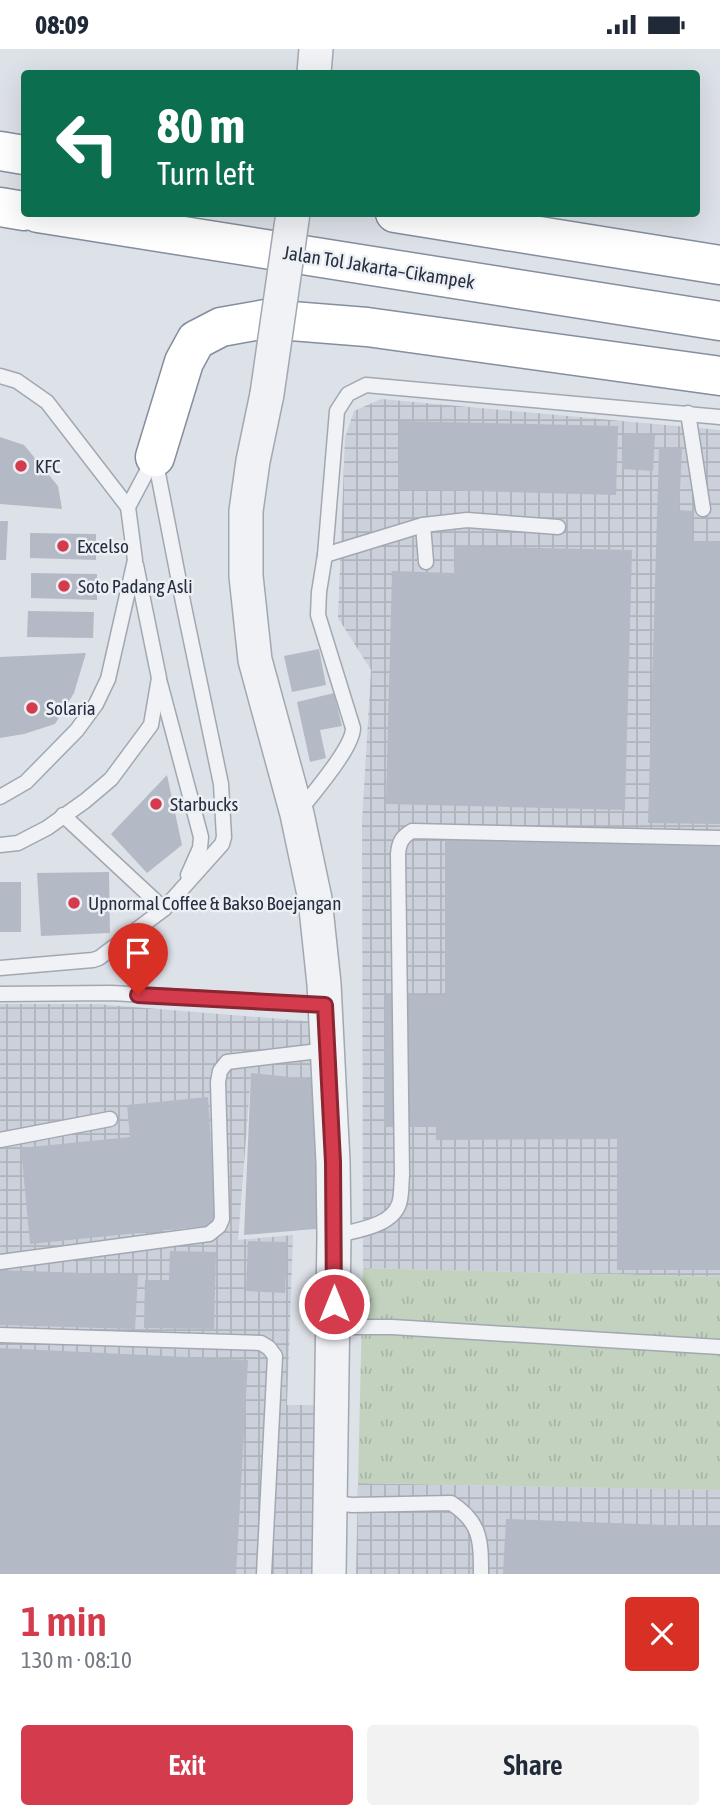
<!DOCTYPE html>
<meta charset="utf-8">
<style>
:root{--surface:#fff;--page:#f2f2f3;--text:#1f2937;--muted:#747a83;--accent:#d43b4d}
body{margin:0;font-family:"Asap Condensed",sans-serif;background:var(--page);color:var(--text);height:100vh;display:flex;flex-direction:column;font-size:26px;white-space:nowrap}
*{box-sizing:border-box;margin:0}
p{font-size:23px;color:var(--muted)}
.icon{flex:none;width:38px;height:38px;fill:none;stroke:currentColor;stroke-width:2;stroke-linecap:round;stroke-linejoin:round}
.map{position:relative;height:1525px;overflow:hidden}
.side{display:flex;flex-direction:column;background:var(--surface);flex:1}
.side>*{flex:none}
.top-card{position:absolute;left:21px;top:21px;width:679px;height:147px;border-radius:7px;box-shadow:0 7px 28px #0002;background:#0b6e4f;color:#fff;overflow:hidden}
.pin{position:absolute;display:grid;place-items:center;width:60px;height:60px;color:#fff;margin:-72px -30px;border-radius:50% 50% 50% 0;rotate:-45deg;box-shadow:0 0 7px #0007}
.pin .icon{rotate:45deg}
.me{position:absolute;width:77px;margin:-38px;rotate:0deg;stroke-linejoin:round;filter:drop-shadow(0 0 5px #0008)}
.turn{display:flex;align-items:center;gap:24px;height:147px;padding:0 21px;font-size:32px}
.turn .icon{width:91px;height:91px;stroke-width:2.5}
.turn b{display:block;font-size:49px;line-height:60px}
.round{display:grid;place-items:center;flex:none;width:74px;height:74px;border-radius:7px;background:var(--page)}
.summary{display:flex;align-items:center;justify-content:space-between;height:119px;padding:0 21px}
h1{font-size:42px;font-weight:600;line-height:52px;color:var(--accent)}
.primary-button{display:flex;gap:14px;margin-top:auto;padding:14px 21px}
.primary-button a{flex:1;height:80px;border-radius:7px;background:var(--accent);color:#fff;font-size:28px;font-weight:600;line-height:80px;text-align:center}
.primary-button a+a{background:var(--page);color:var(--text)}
.status{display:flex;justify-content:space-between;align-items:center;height:49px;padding:0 35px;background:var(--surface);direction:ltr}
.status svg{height:19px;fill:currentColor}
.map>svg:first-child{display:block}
</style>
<div class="status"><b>08:09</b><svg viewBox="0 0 49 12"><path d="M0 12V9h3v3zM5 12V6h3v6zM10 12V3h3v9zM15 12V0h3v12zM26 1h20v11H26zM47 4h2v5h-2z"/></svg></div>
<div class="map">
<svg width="720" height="1525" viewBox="0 0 720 1525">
<defs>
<pattern id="industrial-grid" width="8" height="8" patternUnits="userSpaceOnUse" patternTransform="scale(1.75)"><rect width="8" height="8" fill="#cbd0da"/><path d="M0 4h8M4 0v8" fill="none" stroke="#aeb3bc"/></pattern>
<pattern id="grass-tufts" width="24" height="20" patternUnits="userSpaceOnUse" patternTransform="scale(1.75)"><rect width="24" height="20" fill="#c2d2be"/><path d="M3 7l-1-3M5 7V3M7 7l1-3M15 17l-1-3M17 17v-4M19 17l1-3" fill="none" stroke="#a7b5a4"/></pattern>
</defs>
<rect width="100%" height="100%" fill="#dde1e8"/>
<g fill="url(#industrial-grid)">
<path d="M 381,350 L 720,381 L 720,1228 L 363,1219 L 362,773 L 371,621 L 338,569 L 345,389 L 354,362 Z"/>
<path d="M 0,955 L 97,955 L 318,973 L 319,1031 L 251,1025 L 238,1191 L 293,1186 L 287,1356 L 322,1356 L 317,1525 L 0,1525 Z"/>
<path d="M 358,1434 L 720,1441 L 720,1525 L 356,1525 Z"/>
</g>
<path fill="url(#grass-tufts)" d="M 363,1219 L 720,1228 L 720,1441 L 358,1434 Z"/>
<g fill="#b4bac5">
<path d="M 400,372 L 618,377 L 616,446 L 398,440 Z"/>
<path d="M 624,384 L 655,386 L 653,422 L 622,420 Z"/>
<path d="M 0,388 L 24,396 L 58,437 L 62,460 L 0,455 Z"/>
<path d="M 659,399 L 682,399 L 679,461 L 692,462 L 692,492 L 720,492 L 720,775 L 648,774 Z"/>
<path d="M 0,472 L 8,472 L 6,511 L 0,511 Z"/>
<path d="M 30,484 L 96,485 L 96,511 L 30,509 Z"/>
<path d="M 455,497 L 632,501 L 625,761 L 386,755 L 392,522 L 454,524 Z"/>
<path d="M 31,524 L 97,525 L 97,551 L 31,549 Z"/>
<path d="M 28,562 L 94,563 L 93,589 L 27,588 Z"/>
<path d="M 319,600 L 326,636 L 292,643 L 284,607 Z"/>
<path d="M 86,604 L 74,644 L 55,675 L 24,685 L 0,689 L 0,608 Z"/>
<path d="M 334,644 L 342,677 L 320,681 L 326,709 L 310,713 L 297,653 Z"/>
<path d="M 167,726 L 182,796 L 147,824 L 111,785 Z"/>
<path d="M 720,783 L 720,1221 L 617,1221 L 617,1090 L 436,1091 L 436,1078 L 384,1078 L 385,946 L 445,946 L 445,784 Z"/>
<path d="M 109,823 L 110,884 L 41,887 L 37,824 Z"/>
<rect x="0" y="833" width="21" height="50"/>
<path d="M 251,1024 L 319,1031 L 326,1179 L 244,1186 Z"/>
<path d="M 208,1048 L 216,1176 L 30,1195 L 21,1099 L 130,1088 L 127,1056 Z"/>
<path d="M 248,1192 L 287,1193 L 285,1244 L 246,1242 Z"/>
<path d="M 170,1202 L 216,1203 L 214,1280 L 144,1279 L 145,1231 L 169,1231 Z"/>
<path d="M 0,1221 L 138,1226 L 135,1280 L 0,1276 Z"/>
<path d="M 0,1299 L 248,1311 L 236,1525 L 0,1525 Z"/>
<path d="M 506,1470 L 720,1478 L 720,1525 L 503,1525 Z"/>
</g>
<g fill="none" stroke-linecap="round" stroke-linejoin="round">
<g stroke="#a2a8b2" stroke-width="17">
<g id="service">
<path d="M 0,327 L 17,332 L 47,353 L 128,458"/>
<path d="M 688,364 L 703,460"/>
<path d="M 423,476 L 426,513"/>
<path d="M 325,506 L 423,476 L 467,471 L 558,478"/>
<path d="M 160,634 L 201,788 L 200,799 L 188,826"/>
<path d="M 0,748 L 26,733 L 77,681 L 96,655 L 108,630 L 135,511 L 128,458 L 154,409"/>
<path d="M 298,764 C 312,745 353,699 353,679 L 318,566 L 319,543 L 325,506 L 337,362 L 348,345 L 366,336 L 720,368"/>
<path d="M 63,766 L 164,860"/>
<path d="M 0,796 L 18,794 L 47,779 L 85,752 L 111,730 L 151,676 L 159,629 L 136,516"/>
<path d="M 0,919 L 93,911 L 99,909 L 164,860 L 222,795 L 224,788 L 221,735 L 184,558 L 155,409"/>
<path d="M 0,945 L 111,944 L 325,956"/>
<path d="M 0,1091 L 110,1070"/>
<path d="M 335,1187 C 355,1181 391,1178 399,1155 C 402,1146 401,1135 402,1126 L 398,805 C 399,793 402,788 412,782 L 720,789"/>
<path d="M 0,1213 L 209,1185 L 219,1177 L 222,1170 L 218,1033 L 220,1022 L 227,1013 L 327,1001"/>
<path d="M 334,1278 L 392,1278 L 720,1298"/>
<path d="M 0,1286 L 261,1294 L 269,1299 L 275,1307 L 264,1525"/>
<path d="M 330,1454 L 353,1456 L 451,1454 C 481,1473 481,1492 481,1525"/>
</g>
</g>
<g stroke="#a2a8b2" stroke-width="36">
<g id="tertiary">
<path d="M 314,24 L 316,0"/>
<path d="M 267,345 L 253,412 L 246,462 L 246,527 L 255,611 L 297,765 L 315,850 L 324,935 L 333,1113 L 334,1187 L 329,1525"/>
</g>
</g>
<g stroke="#848e9f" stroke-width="41">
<g id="motorway">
<path d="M 0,102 L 24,106"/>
<path d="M 0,158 L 24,162"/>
<path d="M 38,164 L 720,272"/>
<path d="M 395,164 L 720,216"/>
<path d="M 155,408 L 184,313 L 196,291 L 221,278 L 266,270 L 367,278 L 720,327"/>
</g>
</g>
<use href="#service" stroke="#f0f2f6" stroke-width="14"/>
<use href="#tertiary" stroke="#f0f2f6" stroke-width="33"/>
<use href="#motorway" stroke="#fff" stroke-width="38"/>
<g stroke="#a2a8b2" stroke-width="36" stroke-linecap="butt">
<path id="tertiary-bridge" d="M 267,345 L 293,164"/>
</g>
<use href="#tertiary-bridge" stroke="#f0f2f6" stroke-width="33"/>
</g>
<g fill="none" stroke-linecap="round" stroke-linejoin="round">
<g stroke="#8a2632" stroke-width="18">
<path id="route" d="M 138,946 L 325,956 L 333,1113 L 334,1255"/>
</g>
<use href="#route" stroke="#d43b4d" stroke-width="12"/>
</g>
<g fill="#d43b4d" stroke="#ecf0f5" stroke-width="2.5">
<circle cx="21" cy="417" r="7"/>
<circle cx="63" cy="497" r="7"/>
<circle cx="64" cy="537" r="7"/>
<circle cx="32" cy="659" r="7"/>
<circle cx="156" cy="755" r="7"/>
<circle cx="74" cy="854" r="7"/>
</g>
<g text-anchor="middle" stroke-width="5" stroke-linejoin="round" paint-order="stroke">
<g font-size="19" fill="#262e3f" stroke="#ecf0f5">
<text transform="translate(379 218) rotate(9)" y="7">Jalan Tol Jakarta–Cikampek</text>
</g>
<g font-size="19" fill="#262e3f" stroke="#ecf0f5" text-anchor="start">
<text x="35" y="424">KFC</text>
<text x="77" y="504">Excelso</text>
<text x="78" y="544">Soto Padang Asli</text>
<text x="46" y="666">Solaria</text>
<text x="170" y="762">Starbucks</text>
<text x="88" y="861">Upnormal Coffee &amp; Bakso Boejangan</text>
</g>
</g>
</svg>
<div class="pin" style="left:138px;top:946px;background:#d93025"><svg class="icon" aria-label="arrive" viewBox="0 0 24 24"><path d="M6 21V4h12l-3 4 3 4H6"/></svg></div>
<svg class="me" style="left:334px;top:1255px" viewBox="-20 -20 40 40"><circle r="17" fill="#d43b4d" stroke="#fff" stroke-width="3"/><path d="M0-11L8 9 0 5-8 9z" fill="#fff"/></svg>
<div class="top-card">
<div class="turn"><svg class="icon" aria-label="left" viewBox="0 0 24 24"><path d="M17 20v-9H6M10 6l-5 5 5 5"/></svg><div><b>80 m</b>Turn left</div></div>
</div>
</div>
<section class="side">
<div class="summary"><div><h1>1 min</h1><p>130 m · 08:10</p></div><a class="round" style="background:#d93025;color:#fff"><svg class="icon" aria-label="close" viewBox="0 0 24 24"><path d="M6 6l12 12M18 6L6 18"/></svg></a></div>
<div class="primary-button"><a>Exit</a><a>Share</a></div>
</section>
